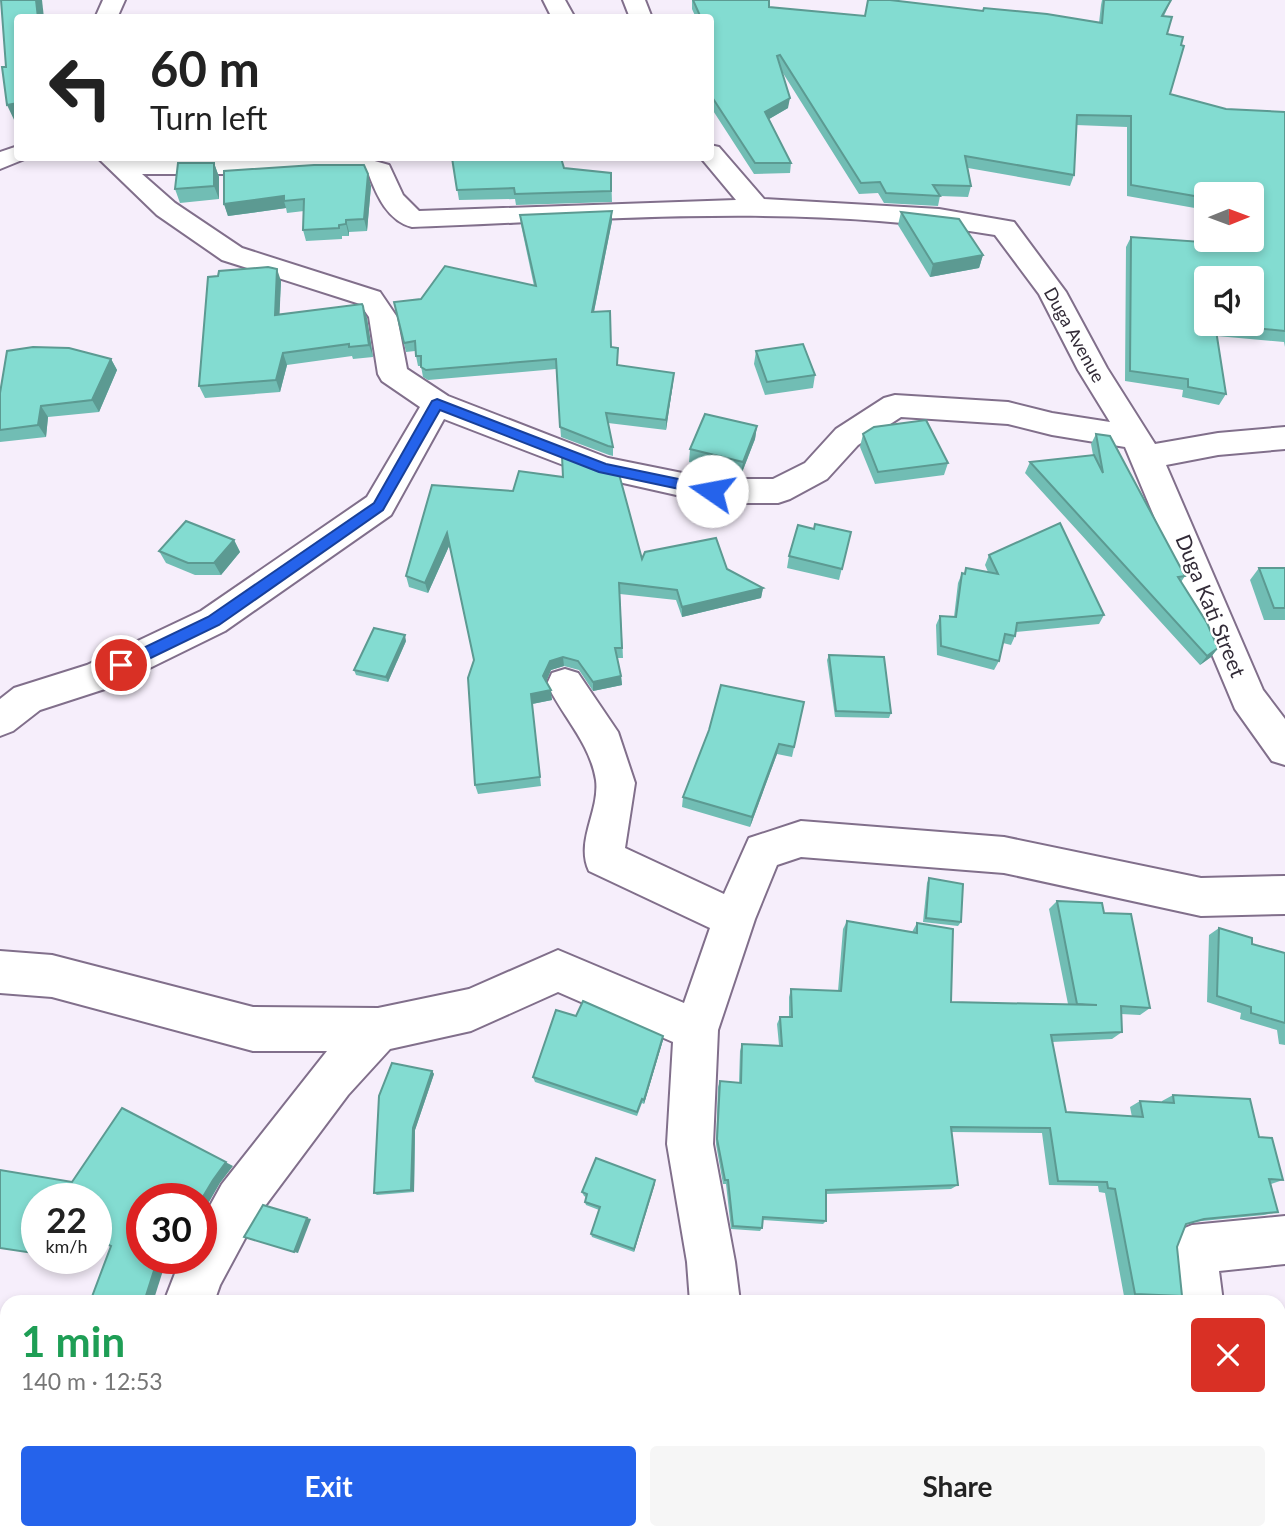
<!DOCTYPE html>
<meta charset="utf-8">
<style>
:root{--surface:#fff;--page:#f6f6f6;--text:#222;--muted:#767676;--accent:#2563eb}
body{margin:0;font-family:Lato,sans-serif;background:var(--page);color:var(--text);height:100vh;display:flex;flex-direction:column;font-size:26px;white-space:nowrap}
*{box-sizing:border-box;margin:0}
p{font-size:23px;color:var(--muted)}
.icon{flex:none;width:38px;height:38px;fill:none;stroke:currentColor;stroke-width:2;stroke-linecap:round;stroke-linejoin:round}
.map{position:relative;flex:1;overflow:hidden}
.drawer{position:absolute;left:0px;top:1295px;width:1286px;height:245px;display:flex;flex-direction:column;background:var(--surface);border-radius:21px 21px 0 0;box-shadow:0 4px 10px #0003}
.drawer>*{flex:none}
.banner{position:absolute;left:14px;top:14px;width:700px;height:147px;border-radius:7px;box-shadow:0 4px 10px #0003;background:#fff;color:var(--text);overflow:hidden}
.needle{width:46px;rotate:89deg}
.tools{position:absolute;left:1194px;top:182px;display:grid;gap:14px}
.tools a{display:grid;place-items:center;width:70px;height:70px;border-radius:7px;background:var(--surface);box-shadow:0 4px 10px #0003;font-size:35px}
.speed{position:absolute;left:21px;top:1183px;display:flex;gap:14px;font-size:35px;font-weight:700;text-align:center}
.speed>*{display:grid;place-content:center;width:91px;height:91px;border-radius:50%;background:var(--surface);box-shadow:0 4px 10px #0003;line-height:1}
.speed small{font-size:18px;font-weight:400}
.speed .limit{border:10px solid #d22;background:#fff;color:#111}
.pin{position:absolute;display:grid;place-items:center;width:60px;height:60px;color:#fff;margin:-30px;border:4px solid #fff;border-radius:50%;box-shadow:0 2px 7px #0007}
.me{position:absolute;width:77px;margin:-38px;rotate:282deg;stroke-linejoin:round;filter:drop-shadow(0 0 5px #0008)}
.turn{display:flex;align-items:center;gap:24px;height:147px;padding:0 21px;font-size:32px}
.turn .icon{width:91px;height:91px;stroke-width:2.5}
.turn b{display:block;font-size:49px;line-height:60px}
.round{display:grid;place-items:center;flex:none;width:74px;height:74px;border-radius:7px;background:var(--page)}
.headline{display:flex;align-items:center;justify-content:space-between;height:119px;padding:0 21px}
h1{font-size:42px;font-weight:700;line-height:52px;color:#1e9e55}
.primary-button{display:flex;gap:14px;margin-top:auto;padding:14px 21px}
.primary-button a{flex:1;height:80px;border-radius:7px;background:var(--accent);color:#fff;font-size:28px;font-weight:700;line-height:80px;text-align:center}
.primary-button a+a{background:var(--page);color:var(--text)}
.map>svg:first-child{display:block}
</style>
<div class="map">
<svg width="1285" height="1540" viewBox="0 0 1285 1540">
<rect width="100%" height="100%" fill="#f6eefb"/>
<g fill="none" stroke-linecap="round" stroke-linejoin="round">
<g stroke="#816f8b" stroke-width="4">
<g id="street">
<path d="M 103,0 L 125,0 L 117,18 L 95,18 Z"/>
<path d="M 543,0 L 565,0 L 575,18 L 552,18 Z"/>
<path d="M 623,0 L 645,0 L 652,18 L 630,18 Z"/>
<path d="M 710,145 L 719,147 L 764,199 L 939,209 L 1014,222 L 1066,292 L 1107,368 L 1155,444 L 1218,433 L 1285,427 L 1285,449 L 1218,455 L 1166,465 L 1263,690 L 1285,719 L 1285,765 L 1272,761 L 1235,709 L 1125,447 L 1052,435 L 1008,424 L 901,417 L 858,445 L 827,479 L 790,499 L 778,503 L 712,503 L 592,476 L 444,419 L 391,515 L 225,631 L 111,687 L 40,710 L 13,731 L 0,736 L 0,699 L 14,688 L 87,665 L 201,611 L 367,497 L 420,407 L 382,381 L 378,374 L 369,317 L 360,304 L 222,260 L 157,215 L 98,158 L 364,158 L 389,165 L 403,195 L 419,211 L 736,200 L 701,158 L 710,158 ZM 142,174 L 364,174 L 369,175 C 377,196 388,221 412,227 C 605,220 803,202 995,235 L 1039,294 L 1078,370 L 1110,422 L 1052,413 L 1008,402 L 895,395 L 884,398 L 836,429 L 805,463 L 773,479 L 712,479 L 608,458 L 448,396 L 407,369 L 397,317 L 380,292 L 242,248 L 175,203 Z"/>
<path d="M 18,146 L 18,158 L 27,158 L 0,169 L 0,152 Z"/>
<path d="M 565,669 L 578,673 L 618,732 L 635,783 L 625,848 L 724,894 L 749,838 L 801,821 L 1004,837 L 1201,878 L 1285,876 L 1285,914 L 1201,916 L 1004,873 L 801,857 L 777,865 L 755,919 L 718,1030 L 713,1144 L 735,1262 L 740,1302 L 690,1302 L 687,1262 L 667,1144 L 673,1042 L 558,992 L 471,1031 L 390,1049 L 348,1095 L 256,1218 L 220,1285 L 214,1302 L 164,1302 L 181,1258 L 201,1258 L 201,1222 L 222,1184 L 327,1051 L 253,1051 L 52,997 L 0,993 L 0,951 L 52,955 L 253,1007 L 378,1008 L 469,989 L 558,950 L 684,1003 L 710,928 L 589,871 C 575,841 600,811 596,780 C 590,743 563,717 547,684 L 552,673 Z"/>
<path d="M 1285,1216 L 1285,1264 L 1219,1271 L 1223,1302 L 1173,1302 L 1168,1249 L 1175,1232 L 1192,1225 Z"/>
<path d="M 113,1533 L 173,1533 L 170,1540 L 111,1540 Z"/>
<path d="M 763,1533 L 817,1533 L 818,1540 L 764,1540 Z"/>
</g>
</g>
<use href="#street" fill="#fff" fill-rule="evenodd"/>
</g>
<g fill="#71bdb4">
<path d="M 692,0 L 769,0 L 769,7 L 865,16 L 1099,23 L 1101,5 L 1102,0 L 1171,0 L 1164,16 L 1167,34 L 1170,94 L 1226,109 L 1285,112 L 1285,347 L 1284,342 L 1217,336 L 1226,394 L 1219,405 L 1182,397 L 1183,390 L 1125,381 L 1126,247 L 1131,237 L 1239,244 L 1240,240 L 1251,240 L 1251,194 L 1206,194 L 1206,210 L 1127,196 L 1127,127 L 1076,125 L 1074,175 L 1070,186 L 968,168 L 971,186 L 968,197 L 940,196 L 938,206 L 884,203 L 878,193 L 859,194 L 781,70 L 788,108 L 769,119 L 791,163 L 790,173 L 754,174 L 710,106 L 710,18 L 696,18 L 692,9 Z"/>
<path d="M 452,158 L 564,168 L 611,173 L 612,202 L 516,205 L 515,199 L 459,200 Z"/>
<path d="M 214,163 L 219,177 L 219,199 L 180,203 L 175,189 Z"/>
<path d="M 371,186 L 367,231 L 349,232 L 349,236 L 342,236 L 342,239 L 306,241 L 303,230 L 304,211 L 287,213 L 286,208 L 228,216 L 224,204 Z"/>
<path d="M 612,211 L 612,221 L 594,312 L 618,366 L 673,383 L 666,430 L 608,423 L 613,447 L 613,456 L 609,455 L 561,437 L 556,369 L 428,380 L 423,377 L 421,366 L 418,366 L 415,351 L 406,352 L 394,302 L 534,286 L 521,225 L 520,215 Z"/>
<path d="M 901,212 L 983,255 L 979,268 L 930,277 L 898,225 Z"/>
<path d="M 281,281 L 279,314 L 367,318 L 373,357 L 353,359 L 352,356 L 287,365 L 280,392 L 205,398 L 199,386 Z"/>
<path d="M 756,351 L 815,375 L 813,388 L 765,395 L 754,364 Z"/>
<path d="M 111,359 L 117,370 L 99,412 L 48,417 L 46,437 L 0,442 L 0,393 Z"/>
<path d="M 757,426 L 755,439 L 741,475 L 689,462 L 690,449 Z"/>
<path d="M 863,434 L 948,463 L 944,475 L 875,484 L 860,447 Z"/>
<path d="M 1096,434 L 1185,576 L 1181,582 L 1218,648 L 1211,657 L 1200,665 L 1025,473 L 1030,462 L 1093,455 L 1091,444 Z"/>
<path d="M 432,485 L 642,559 L 727,569 L 763,588 L 761,598 L 682,617 L 676,600 L 620,594 L 623,658 L 617,658 L 621,676 L 622,685 L 593,691 L 579,670 L 564,666 L 551,670 L 546,681 L 552,700 L 532,704 L 541,786 L 478,794 L 475,785 L 474,660 L 450,544 L 428,593 L 409,587 L 406,576 Z"/>
<path d="M 814,529 L 851,532 L 839,580 L 787,568 L 789,556 Z"/>
<path d="M 234,540 L 240,552 L 221,575 L 195,575 L 166,563 L 159,551 Z"/>
<path d="M 989,555 L 1104,615 L 1099,624 L 1016,632 L 1015,636 L 1011,645 L 1003,643 L 999,661 L 994,670 L 937,655 L 936,625 L 940,616 L 954,617 L 958,583 L 962,573 L 964,574 L 966,568 L 988,572 L 985,565 Z"/>
<path d="M 1259,568 L 1285,568 L 1285,620 L 1264,620 L 1250,580 Z"/>
<path d="M 406,641 L 388,682 L 356,675 L 354,670 Z"/>
<path d="M 829,655 L 891,713 L 889,718 L 835,717 L 827,660 Z"/>
<path d="M 804,702 L 792,757 L 777,754 L 750,827 L 682,807 L 683,797 Z"/>
<path d="M 929,878 L 961,922 L 958,926 L 923,922 L 927,883 Z"/>
<path d="M 1057,901 L 1104,913 L 1150,1008 L 1140,1015 L 1121,1014 L 1122,1032 L 1112,1039 L 1052,1042 L 1066,1112 L 1132,1117 L 1130,1107 L 1140,1101 L 1162,1103 L 1162,1101 L 1173,1095 L 1259,1137 L 1283,1180 L 1271,1184 L 1278,1212 L 1264,1215 L 1192,1222 L 1186,1224 L 1177,1247 L 1182,1296 L 1170,1297 L 1124,1296 L 1105,1193 L 1099,1192 L 1098,1186 L 1049,1185 L 1042,1133 L 951,1132 L 958,1185 L 951,1189 L 826,1194 L 826,1221 L 823,1224 L 763,1220 L 762,1228 L 760,1231 L 731,1229 L 726,1184 L 723,1184 L 716,1144 L 718,1087 L 720,1081 L 739,1083 L 740,1051 L 742,1044 L 779,1045 L 777,1024 L 780,1017 L 789,1017 L 789,997 L 791,989 L 838,991 L 843,929 L 847,921 L 912,932 L 917,923 L 951,1002 L 1068,1004 L 1049,909 Z"/>
<path d="M 1219,928 L 1252,944 L 1285,953 L 1285,1045 L 1279,1044 L 1277,1030 L 1240,1019 L 1241,1013 L 1207,1002 L 1209,935 Z"/>
<path d="M 663,1040 L 644,1104 L 642,1103 L 637,1116 L 535,1082 L 533,1077 Z"/>
<path d="M 432,1071 L 434,1074 L 415,1130 L 414,1192 L 377,1195 L 374,1193 Z"/>
<path d="M 655,1180 L 634,1252 L 592,1237 L 591,1234 L 599,1210 L 586,1205 L 585,1202 L 586,1197 L 584,1196 L 582,1192 Z"/>
<path d="M 871,1533 L 919,1533 L 923,1535 L 923,1540 L 872,1540 Z"/>
</g>
<g fill="#5c9a92">
<path d="M 36,0 L 42,0 L 44,18 L 38,18 Z"/>
<path d="M 790,98 L 788,108 L 764,122 L 765,112 Z"/>
<path d="M 18,103 L 18,124 L 16,124 L 7,105 Z"/>
<path d="M 214,163 L 219,177 L 219,199 L 214,186 Z"/>
<path d="M 368,174 L 371,186 L 367,231 L 364,219 Z"/>
<path d="M 284,196 L 284,201 L 286,208 L 228,216 L 224,204 Z"/>
<path d="M 612,211 L 612,221 L 592,321 L 592,312 Z"/>
<path d="M 346,220 L 349,232 L 349,236 L 346,224 Z"/>
<path d="M 983,255 L 979,268 L 930,277 L 933,264 Z"/>
<path d="M 277,269 L 281,281 L 279,327 L 275,315 Z"/>
<path d="M 363,306 L 367,318 L 373,357 L 369,345 Z"/>
<path d="M 283,353 L 287,365 L 280,392 L 276,380 Z"/>
<path d="M 111,359 L 117,370 L 99,412 L 92,400 Z"/>
<path d="M 674,373 L 673,383 L 666,430 L 666,420 Z"/>
<path d="M 41,406 L 48,417 L 46,437 L 38,425 Z"/>
<path d="M 757,426 L 755,439 L 741,475 L 743,462 Z"/>
<path d="M 447,533 L 450,544 L 428,593 L 425,583 Z"/>
<path d="M 234,540 L 240,552 L 221,575 L 214,563 Z"/>
<path d="M 763,588 L 761,598 L 682,617 L 682,607 Z"/>
<path d="M 405,635 L 406,641 L 388,682 L 386,677 Z"/>
<path d="M 1218,648 L 1211,657 L 1200,665 L 1207,656 Z"/>
<path d="M 563,657 L 564,666 L 551,670 L 545,685 L 543,676 L 550,661 Z"/>
<path d="M 621,676 L 622,685 L 593,691 L 593,682 Z"/>
<path d="M 551,690 L 552,700 L 532,704 L 541,786 L 531,694 Z"/>
<path d="M 779,744 L 777,754 L 750,827 L 752,817 Z"/>
<path d="M 663,1036 L 663,1040 L 644,1104 L 644,1100 Z"/>
<path d="M 432,1071 L 434,1074 L 415,1130 L 414,1192 L 411,1190 L 413,1128 Z"/>
<path d="M 122,1108 L 233,1166 L 220,1183 L 201,1216 L 201,1200 L 213,1180 Z"/>
<path d="M 655,1180 L 655,1184 L 634,1252 L 634,1249 Z"/>
<path d="M 307,1218 L 311,1219 L 298,1253 L 294,1252 Z"/>
<path d="M 37,1243 L 37,1254 L 33,1253 Z"/>
<path d="M 158,1258 L 167,1258 L 153,1302 L 144,1302 Z"/>
</g>
<g fill="#83dcd1" stroke="#5c9a92" stroke-width="2" fill-rule="evenodd">
<path d="M 1,0 L 36,0 L 38,18 L 18,18 L 18,103 L 7,105 L 2,67 L 6,67 Z"/>
<path d="M 693,0 L 769,0 L 769,7 L 865,16 L 868,0 L 890,0 L 983,11 L 984,8 L 1047,14 L 1102,23 L 1104,0 L 1171,0 L 1162,16 L 1172,17 L 1167,34 L 1183,37 L 1181,45 L 1184,46 L 1170,94 L 1226,109 L 1285,112 L 1285,331 L 1215,324 L 1226,394 L 1188,387 L 1188,379 L 1130,371 L 1131,237 L 1244,245 L 1244,240 L 1251,240 L 1251,194 L 1206,194 L 1206,198 L 1131,185 L 1131,116 L 1077,115 L 1074,175 L 965,156 L 971,186 L 933,185 L 940,196 L 886,193 L 880,182 L 861,183 L 780,55 L 777,56 L 790,98 L 765,112 L 791,163 L 755,163 L 710,94 L 710,18 L 701,18 ZM 1206,278 L 1251,278 L 1251,324 L 1206,324 Z"/>
<path d="M 452,158 L 561,158 L 564,168 L 611,173 L 611,191 L 515,194 L 514,188 L 457,190 Z"/>
<path d="M 178,163 L 214,163 L 214,186 L 175,189 Z"/>
<path d="M 314,165 L 364,165 L 368,174 L 364,219 L 346,220 L 346,224 L 339,225 L 339,228 L 303,230 L 304,199 L 284,201 L 284,196 L 224,204 L 224,171 Z"/>
<path d="M 612,211 L 592,312 L 610,311 L 611,347 L 618,348 L 617,365 L 674,373 L 666,420 L 606,413 L 613,447 L 608,446 L 560,427 L 556,359 L 426,370 L 421,367 L 421,356 L 416,356 L 415,341 L 404,343 L 394,302 L 421,299 L 445,266 L 536,286 L 520,215 Z"/>
<path d="M 901,212 L 959,219 L 983,255 L 933,264 Z"/>
<path d="M 268,267 L 277,269 L 275,315 L 362,304 L 363,306 L 369,345 L 349,347 L 349,344 L 283,353 L 276,380 L 199,386 L 208,277 L 218,276 L 219,271 Z"/>
<path d="M 803,344 L 815,375 L 767,382 L 756,351 Z"/>
<path d="M 33,347 L 69,348 L 111,359 L 92,400 L 41,406 L 38,425 L 0,430 L 0,393 L 7,351 Z"/>
<path d="M 705,414 L 757,426 L 743,462 L 690,449 Z"/>
<path d="M 926,420 L 948,463 L 878,472 L 863,434 L 874,427 Z"/>
<path d="M 1096,434 L 1110,436 L 1185,576 L 1178,577 L 1207,623 L 1218,648 L 1207,656 L 1030,462 L 1094,455 L 1103,473 Z"/>
<path d="M 562,456 L 590,467 L 619,474 L 642,559 L 645,552 L 716,538 L 727,569 L 763,588 L 682,607 L 677,590 L 619,583 L 622,648 L 615,648 L 621,676 L 593,682 L 578,661 L 563,657 L 550,661 L 543,676 L 551,690 L 531,694 L 540,777 L 475,785 L 468,678 L 474,660 L 447,533 L 425,583 L 406,576 L 432,485 L 513,491 L 519,471 L 563,477 Z"/>
<path d="M 186,521 L 234,540 L 214,563 L 188,563 L 159,551 Z"/>
<path d="M 1060,523 L 1104,615 L 1017,623 L 1015,636 L 1005,634 L 999,661 L 941,646 L 940,616 L 956,617 L 962,573 L 965,574 L 966,568 L 998,574 L 989,555 Z"/>
<path d="M 815,524 L 851,532 L 842,569 L 789,556 L 798,525 L 814,529 Z"/>
<path d="M 1259,568 L 1285,568 L 1285,608 L 1274,608 Z"/>
<path d="M 374,628 L 405,635 L 386,677 L 354,670 Z"/>
<path d="M 829,655 L 884,657 L 891,713 L 836,711 Z"/>
<path d="M 721,685 L 804,702 L 794,747 L 779,744 L 752,817 L 683,797 L 709,730 Z"/>
<path d="M 929,878 L 963,884 L 961,922 L 926,918 Z"/>
<path d="M 1057,901 L 1102,903 L 1104,913 L 1131,914 L 1150,1008 L 1121,1006 L 1122,1032 L 1051,1035 L 1066,1112 L 1143,1117 L 1140,1101 L 1174,1103 L 1173,1095 L 1250,1099 L 1259,1137 L 1272,1138 L 1283,1180 L 1269,1179 L 1278,1212 L 1204,1219 L 1186,1224 L 1177,1247 L 1182,1296 L 1135,1294 L 1115,1189 L 1108,1188 L 1107,1182 L 1058,1181 L 1050,1128 L 951,1127 L 958,1185 L 826,1190 L 826,1221 L 763,1217 L 762,1228 L 733,1226 L 728,1180 L 725,1180 L 717,1139 L 720,1081 L 741,1083 L 742,1044 L 782,1046 L 780,1017 L 792,1017 L 791,989 L 841,991 L 847,921 L 917,933 L 917,923 L 953,929 L 951,1002 L 1097,1005 L 1077,1004 Z"/>
<path d="M 1219,928 L 1252,938 L 1252,944 L 1285,953 L 1285,1023 L 1251,1013 L 1251,1007 L 1217,996 Z"/>
<path d="M 583,1001 L 663,1036 L 644,1100 L 642,1099 L 637,1112 L 533,1077 L 556,1010 L 576,1016 Z"/>
<path d="M 392,1063 L 432,1071 L 413,1128 L 411,1190 L 374,1193 L 379,1096 Z"/>
<path d="M 122,1108 L 226,1162 L 213,1180 L 201,1200 L 201,1199 L 142,1199 L 142,1258 L 158,1258 L 144,1302 L 90,1302 L 111,1246 L 96,1239 L 96,1199 L 37,1199 L 37,1243 L 33,1253 L 0,1248 L 0,1170 L 72,1182 Z"/>
<path d="M 596,1158 L 655,1180 L 634,1249 L 591,1234 L 600,1207 L 585,1202 L 587,1194 L 582,1192 Z"/>
<path d="M 263,1205 L 307,1218 L 294,1252 L 244,1237 Z"/>
<path d="M 923,1535 L 923,1540 L 877,1540 L 877,1536 Z"/>
</g>
<path fill="#2563eb" stroke="#184099" stroke-width="2" d="M 437,399 L 606,464 L 712,486 L 719,491 L 712,496 L 599,472 L 440,410 L 383,510 L 219,625 L 126,670 L 116,670 L 113,665 L 116,661 L 208,617 L 374,503 L 432,401 Z"/>
<g text-anchor="middle" stroke-width="5" stroke-linejoin="round" paint-order="stroke">
<g font-size="18" fill="#322b37" stroke="#fff">
<text transform="translate(1074 335) rotate(61)" y="6">Duga Avenue</text>
</g>
<g font-size="21" fill="#322b37" stroke="#fff">
<text transform="translate(1210 606) rotate(68)" y="7">Duga Kati Street</text>
</g>
</g>
</svg>
<div class="tools">
<a><svg class="needle" viewBox="-14 -14 28 28"><path d="M0-13l5 13h-10z" fill="#e53935"/><path d="M0 13l5-13h-10z" fill="#767676"/></svg></a>
<a><svg class="icon" aria-label="sound" viewBox="0 0 24 24"><path d="M4 9h4l5-4v14l-5-4H4zM17 9q2 3 0 6"/></svg></a>
</div>
<div class="speed"><div>22<small>km/h</small></div><div class="limit">30</div></div>
<div class="pin" style="left:121px;top:665px;background:#d93025"><svg class="icon" aria-label="arrive" viewBox="0 0 24 24"><path d="M6 21V4h12l-3 4 3 4H6"/></svg></div>
<svg class="me" style="left:712px;top:491px" viewBox="-20 -20 40 40"><circle r="19" fill="#fff"/><path d="M0-13L10 11 0 6-10 11z" fill="#2563eb"/></svg>
<div class="banner">
<div class="turn"><svg class="icon" aria-label="left" viewBox="0 0 24 24"><path d="M17 20v-9H6M10 6l-5 5 5 5"/></svg><div><b>60 m</b>Turn left</div></div>
</div>
<section class="drawer">
<div class="headline"><div><h1>1 min</h1><p>140 m · 12:53</p></div><a class="round" style="background:#d93025;color:#fff"><svg class="icon" aria-label="close" viewBox="0 0 24 24"><path d="M6 6l12 12M18 6L6 18"/></svg></a></div>
<div class="primary-button"><a>Exit</a><a>Share</a></div>
</section>
</div>
